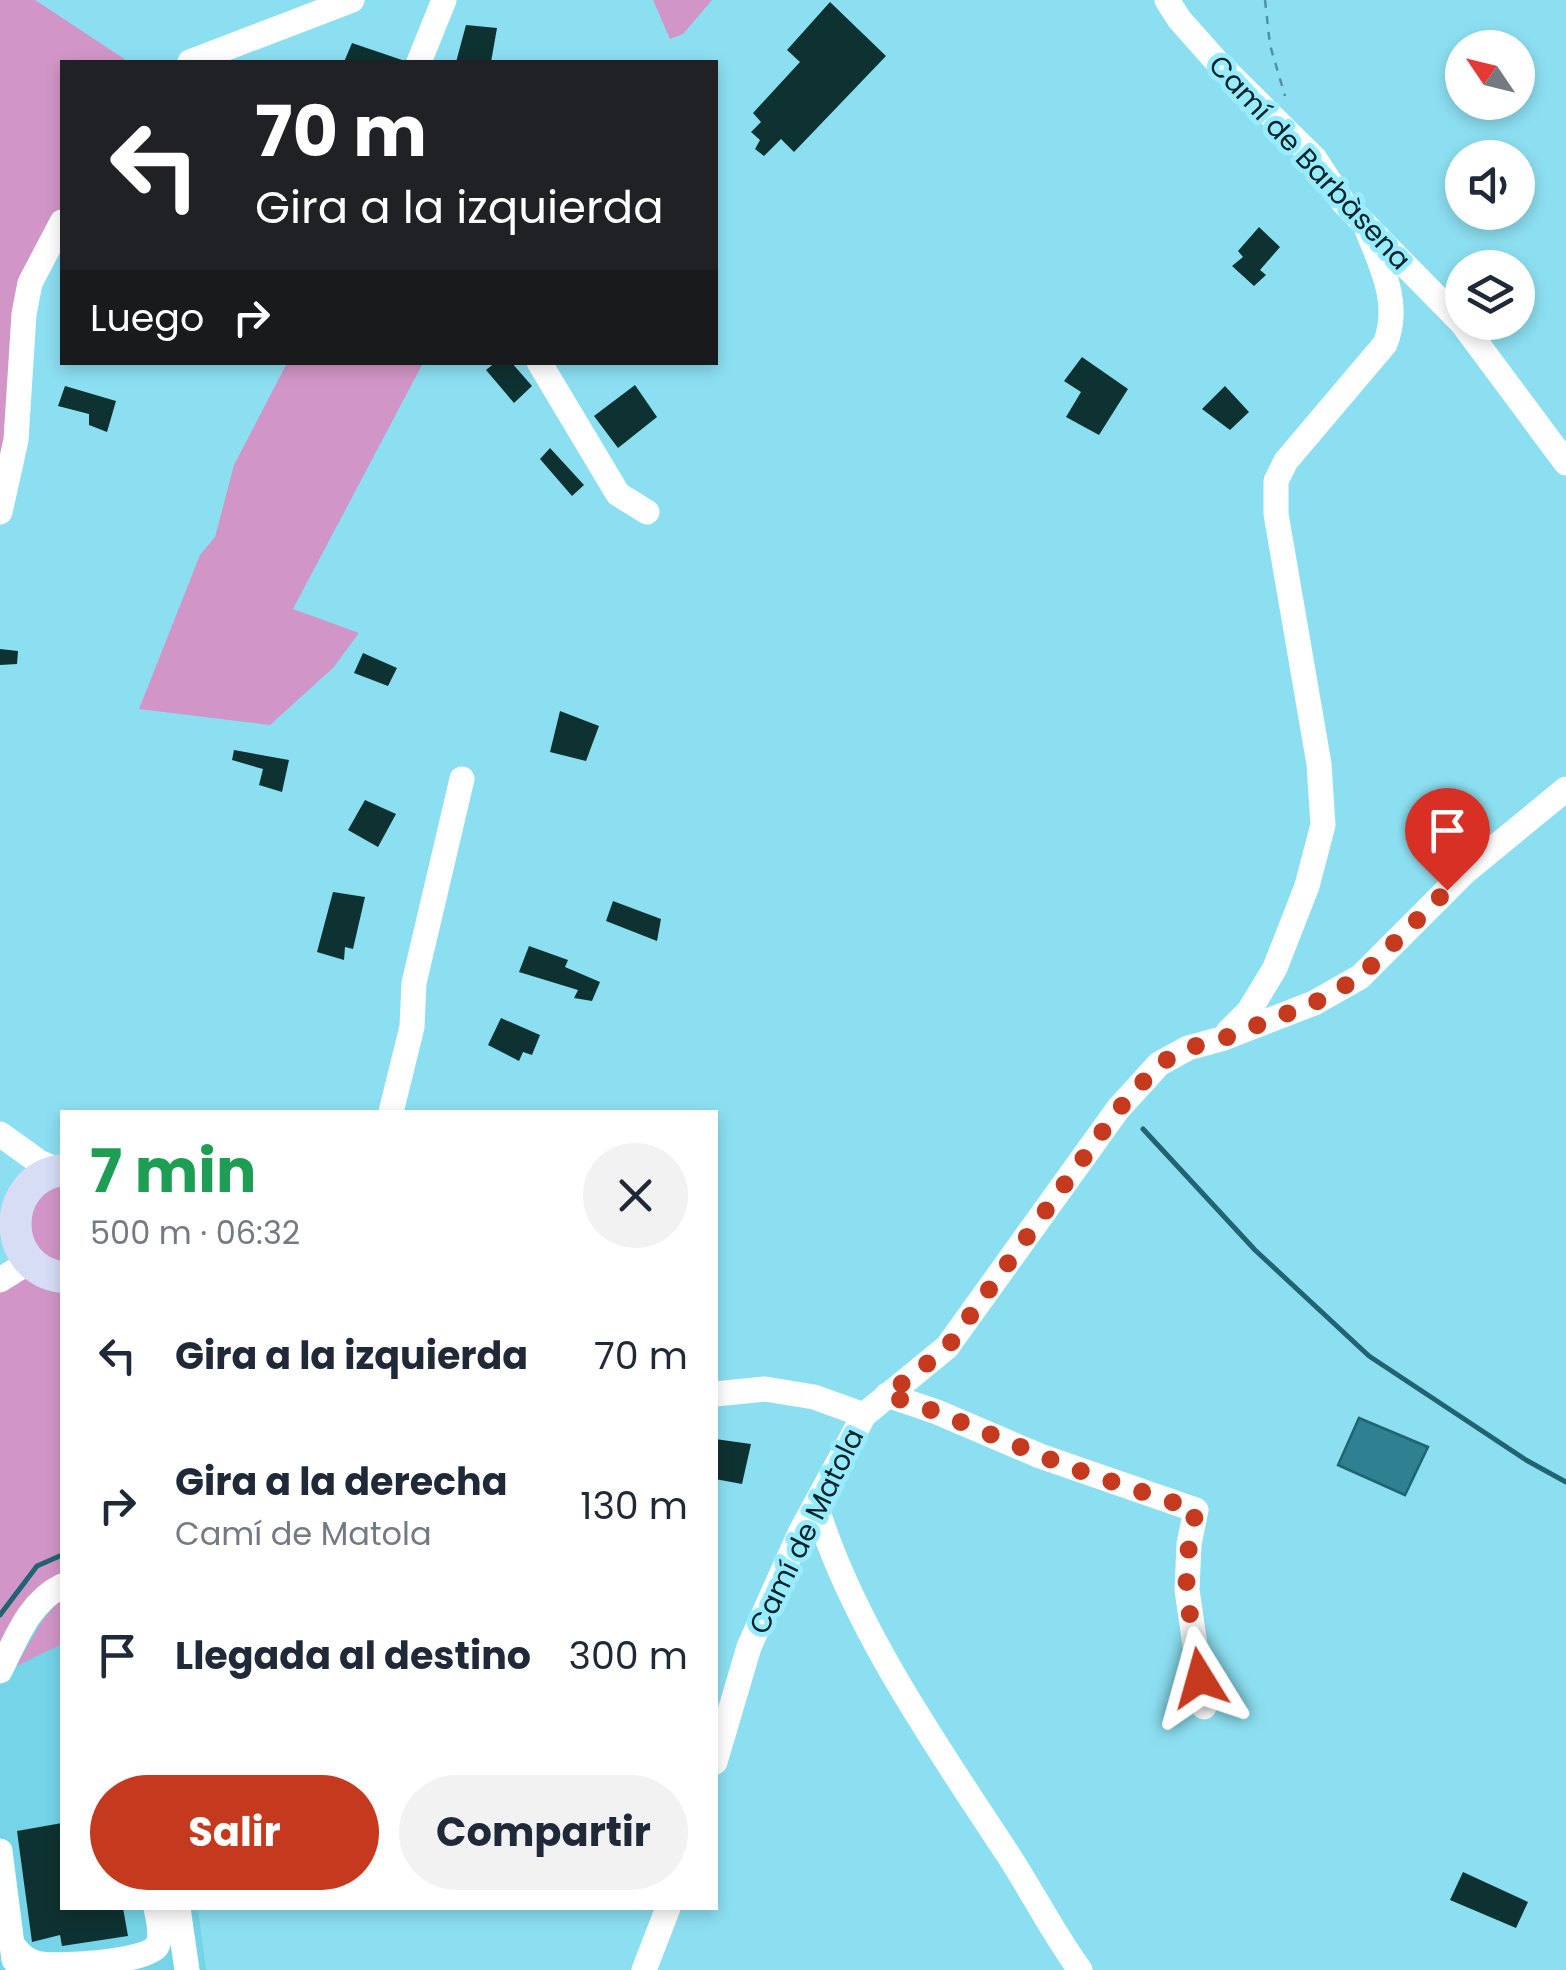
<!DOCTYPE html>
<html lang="es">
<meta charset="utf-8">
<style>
:root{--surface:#fff;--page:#f2f2f3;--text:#1f2937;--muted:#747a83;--accent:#c53a1f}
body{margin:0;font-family:Poppins,sans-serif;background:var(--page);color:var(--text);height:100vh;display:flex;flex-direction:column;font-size:38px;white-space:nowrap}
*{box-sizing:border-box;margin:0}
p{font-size:32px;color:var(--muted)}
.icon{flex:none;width:55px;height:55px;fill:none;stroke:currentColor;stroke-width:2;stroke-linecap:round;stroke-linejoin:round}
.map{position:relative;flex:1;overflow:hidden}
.drawer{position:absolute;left:60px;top:1110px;width:658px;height:800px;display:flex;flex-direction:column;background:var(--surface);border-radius:0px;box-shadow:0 5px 15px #0003}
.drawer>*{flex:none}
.banner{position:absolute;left:60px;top:60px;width:658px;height:305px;border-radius:0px;box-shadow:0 5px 15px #0003;background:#202124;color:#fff;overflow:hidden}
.needle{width:65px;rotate:305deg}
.buttons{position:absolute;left:1445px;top:30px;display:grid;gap:20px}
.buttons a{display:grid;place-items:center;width:90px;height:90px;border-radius:50%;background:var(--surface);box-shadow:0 5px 15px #0003;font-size:50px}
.pin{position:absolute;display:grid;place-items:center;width:85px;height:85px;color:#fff;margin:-102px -42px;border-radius:50% 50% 50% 0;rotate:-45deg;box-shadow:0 0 10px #0007}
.pin .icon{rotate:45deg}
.me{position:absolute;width:110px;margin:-55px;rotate:352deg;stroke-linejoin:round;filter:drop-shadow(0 0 8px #0008)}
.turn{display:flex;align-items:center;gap:35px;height:210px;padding:0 30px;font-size:45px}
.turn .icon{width:130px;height:130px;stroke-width:2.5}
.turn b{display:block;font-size:70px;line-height:85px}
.then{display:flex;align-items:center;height:95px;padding:0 30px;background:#0003;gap:20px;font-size:38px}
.round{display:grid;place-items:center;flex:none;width:105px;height:105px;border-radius:52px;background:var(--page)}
.summary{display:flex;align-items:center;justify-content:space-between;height:170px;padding:0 30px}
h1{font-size:60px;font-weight:700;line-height:75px;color:#1e9e55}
.button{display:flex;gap:20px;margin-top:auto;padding:20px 30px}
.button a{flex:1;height:115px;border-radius:60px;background:var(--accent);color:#fff;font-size:40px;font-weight:700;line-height:115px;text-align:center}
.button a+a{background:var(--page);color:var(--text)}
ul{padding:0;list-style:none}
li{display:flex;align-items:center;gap:30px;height:150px;padding:0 30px}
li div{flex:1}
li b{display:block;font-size:38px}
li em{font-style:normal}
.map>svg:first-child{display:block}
</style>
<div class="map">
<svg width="1566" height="1970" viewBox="0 0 1566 1970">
<rect width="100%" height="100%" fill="#8cdff1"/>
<path fill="#75d4e8" d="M 0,1277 L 62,1286 L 62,1908 L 198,1908 L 206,1970 L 0,1970 Z"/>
<g fill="#d196c7">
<path d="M 0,0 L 35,0 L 129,62 L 62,62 L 62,222 L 24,314 L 0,469 Z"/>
<path d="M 653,0 L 712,0 L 683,34 L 670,39 Z"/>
<path d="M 287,363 L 423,363 L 293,609 L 359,633 L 333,668 L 270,725 L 139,709 L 200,555 L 215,537 L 234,465 Z"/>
<path d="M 62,1174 L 62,1273 L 17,1225 Z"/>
<path d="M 14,1276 L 62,1281 L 62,1574 C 35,1583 12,1617 0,1643 L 0,1283 Z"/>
<path d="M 62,1597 L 62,1644 L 16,1666 L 42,1621 Z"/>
</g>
<path fill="#2f8090" stroke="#216471" stroke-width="2.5" d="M 1359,1418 L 1428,1447 L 1405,1495 L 1338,1465 Z"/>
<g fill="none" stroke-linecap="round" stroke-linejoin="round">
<g stroke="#216471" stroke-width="5">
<path d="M 1143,1129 L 1255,1250 L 1369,1356 L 1526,1460 L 1566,1482"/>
<path d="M 0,1615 L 37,1566 L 62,1555"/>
</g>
</g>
<g fill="#0e3231">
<path d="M 830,2 L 886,56 L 794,152 L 781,139 L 764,156 L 755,149 L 760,140 L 751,132 L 761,122 L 753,113 L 800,62 L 787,50 Z"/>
<path d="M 466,25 L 497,28 L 491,62 L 456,62 Z"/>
<path d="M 352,43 L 402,60 L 402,62 L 344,62 Z"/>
<path d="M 1259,227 L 1280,247 L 1260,270 L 1266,275 L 1254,286 L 1232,266 L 1243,257 L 1238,251 Z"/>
<path d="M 1082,357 L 1128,389 L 1099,435 L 1066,417 L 1081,392 L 1064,381 Z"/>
<path d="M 496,362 L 511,362 L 532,386 L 514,403 L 486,370 Z"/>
<path d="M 635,385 L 657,417 L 618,448 L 594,416 Z"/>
<path d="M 65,386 L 116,401 L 107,432 L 89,425 L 89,414 L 58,406 Z"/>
<path d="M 1225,386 L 1249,412 L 1230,430 L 1202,409 Z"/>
<path d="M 550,448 L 584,485 L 572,496 L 540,459 Z"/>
<path d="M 0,649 L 18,651 L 17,664 L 0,665 Z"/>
<path d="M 363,653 L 397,668 L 388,686 L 354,673 Z"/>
<path d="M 560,711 L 599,726 L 586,761 L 550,752 Z"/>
<path d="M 234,750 L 289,760 L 282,792 L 259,785 L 263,769 L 232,760 Z"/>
<path d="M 365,800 L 396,814 L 378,847 L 348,830 Z"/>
<path d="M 333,892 L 365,897 L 353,949 L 345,947 L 344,960 L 317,952 Z"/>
<path d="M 613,901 L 661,919 L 657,941 L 606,921 Z"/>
<path d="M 529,946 L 568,960 L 565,967 L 600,982 L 592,1001 L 574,998 L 578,990 L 519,972 Z"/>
<path d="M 501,1018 L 540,1035 L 532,1055 L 523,1052 L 519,1061 L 488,1045 Z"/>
<path d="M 715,1439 L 751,1444 L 742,1484 L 715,1479 Z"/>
<path d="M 62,1823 L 62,1908 L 123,1908 L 128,1936 L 62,1946 L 60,1935 L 32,1942 L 17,1831 Z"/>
<path d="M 1463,1872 L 1528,1902 L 1516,1928 L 1450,1900 Z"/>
</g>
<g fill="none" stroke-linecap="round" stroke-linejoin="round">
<path stroke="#52919e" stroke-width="2.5" stroke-dasharray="8 8" stroke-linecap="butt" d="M 1265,0 L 1270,45 L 1285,96"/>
<g stroke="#fff" stroke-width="25">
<path d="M 1167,0 L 1179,19 L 1218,63 L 1315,159 L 1343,202 L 1462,323 L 1566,463"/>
<path d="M 190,62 L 352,0"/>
<path d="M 419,62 L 444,0"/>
<path d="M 539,362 L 618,494 L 647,512"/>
<path d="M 0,512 L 16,440 L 24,314 L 30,283 L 62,222"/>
<path d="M 1228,1032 L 1249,1011 L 1275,968 L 1307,886 L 1323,825 L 1319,764 L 1276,514 L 1276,481 L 1286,461 L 1385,344 C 1402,302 1380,264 1365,224"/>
<path d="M 391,1112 L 412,1027 L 414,983 L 462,779"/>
<path d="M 0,1134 L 39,1162 L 60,1171"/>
<path d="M 0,1280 L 29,1262"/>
<path d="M 715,1394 L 765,1389 L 814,1397 L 864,1415"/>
<path d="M 887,1395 L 937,1412 L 1040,1456 L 1196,1510 L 1189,1544 L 1187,1590 L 1204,1707"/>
<path d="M 816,1505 C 852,1625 938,1748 1007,1853 C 1032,1891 1053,1933 1080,1970"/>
<path d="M 0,1671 C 16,1639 29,1602 62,1586"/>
<path d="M 715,1762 L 749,1647 L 800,1533 L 864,1415 L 947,1347 L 1118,1109 L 1159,1064 L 1188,1048 L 1221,1039 L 1314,1003 L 1360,977 L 1466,871 L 1566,789"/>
<path d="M 0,1851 L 14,1960"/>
<path d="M 178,1908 L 187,1970"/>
<path d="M 12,1944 C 19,1953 25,1960 36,1963 C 54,1968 148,1962 157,1946 C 163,1935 158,1919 156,1908"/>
<path d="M 644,1970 L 668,1908"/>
</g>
<path stroke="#d6ddf5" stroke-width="32" d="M 62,1170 C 0,1179 0,1269 62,1277"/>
</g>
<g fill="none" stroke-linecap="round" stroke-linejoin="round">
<path stroke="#c53a1f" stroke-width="18" stroke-dasharray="0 32.4" d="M 1200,1678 L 1186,1590 L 1189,1544 L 1196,1510 L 1066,1466 L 937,1412 L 887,1395 L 947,1348 L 1118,1110 L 1159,1064 L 1188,1048 L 1222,1039 L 1314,1003 L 1360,977 L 1447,890"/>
</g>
<g text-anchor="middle" stroke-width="10" stroke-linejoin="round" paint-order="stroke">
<g font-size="28" fill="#002229" stroke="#99ecfe">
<text transform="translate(1310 162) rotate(47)" y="10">Camí de Barbàsena</text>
<text transform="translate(806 1531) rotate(-64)" y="10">Camí de Matola</text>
</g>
</g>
</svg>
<div class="buttons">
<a><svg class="needle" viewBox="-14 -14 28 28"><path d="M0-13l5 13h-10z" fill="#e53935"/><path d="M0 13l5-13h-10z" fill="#747a83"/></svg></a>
<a><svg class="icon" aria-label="sound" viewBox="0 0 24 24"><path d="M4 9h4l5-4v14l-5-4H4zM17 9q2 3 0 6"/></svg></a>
<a><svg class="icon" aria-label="layers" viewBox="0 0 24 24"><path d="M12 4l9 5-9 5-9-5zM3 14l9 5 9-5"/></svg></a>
</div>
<div class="pin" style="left:1447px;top:890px;background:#d93025"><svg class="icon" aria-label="arrive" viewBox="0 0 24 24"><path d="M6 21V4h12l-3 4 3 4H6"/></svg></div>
<svg class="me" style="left:1200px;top:1678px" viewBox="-20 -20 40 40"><path d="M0-17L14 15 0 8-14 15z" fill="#c53a1f" stroke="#fff" stroke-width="4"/></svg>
<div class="banner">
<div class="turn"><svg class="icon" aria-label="left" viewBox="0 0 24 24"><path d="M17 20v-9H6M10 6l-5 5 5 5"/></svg><div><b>70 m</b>Gira a la izquierda</div></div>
<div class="then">Luego<svg class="icon" aria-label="right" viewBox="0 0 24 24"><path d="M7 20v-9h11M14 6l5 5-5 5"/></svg></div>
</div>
<section class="drawer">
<div class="summary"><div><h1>7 min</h1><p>500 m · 06:32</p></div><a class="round"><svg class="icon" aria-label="close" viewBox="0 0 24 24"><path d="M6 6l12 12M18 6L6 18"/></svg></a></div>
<ul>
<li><svg class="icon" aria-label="left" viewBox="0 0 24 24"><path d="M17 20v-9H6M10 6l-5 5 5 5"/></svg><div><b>Gira a la izquierda</b></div><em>70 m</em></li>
<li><svg class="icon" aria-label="right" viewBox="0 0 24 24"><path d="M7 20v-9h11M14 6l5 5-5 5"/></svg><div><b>Gira a la derecha</b><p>Camí de Matola</p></div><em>130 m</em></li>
<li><svg class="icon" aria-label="arrive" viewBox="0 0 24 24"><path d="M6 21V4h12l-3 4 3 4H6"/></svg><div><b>Llegada al destino</b></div><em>300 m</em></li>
</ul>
<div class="button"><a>Salir</a><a>Compartir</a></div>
</section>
</div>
